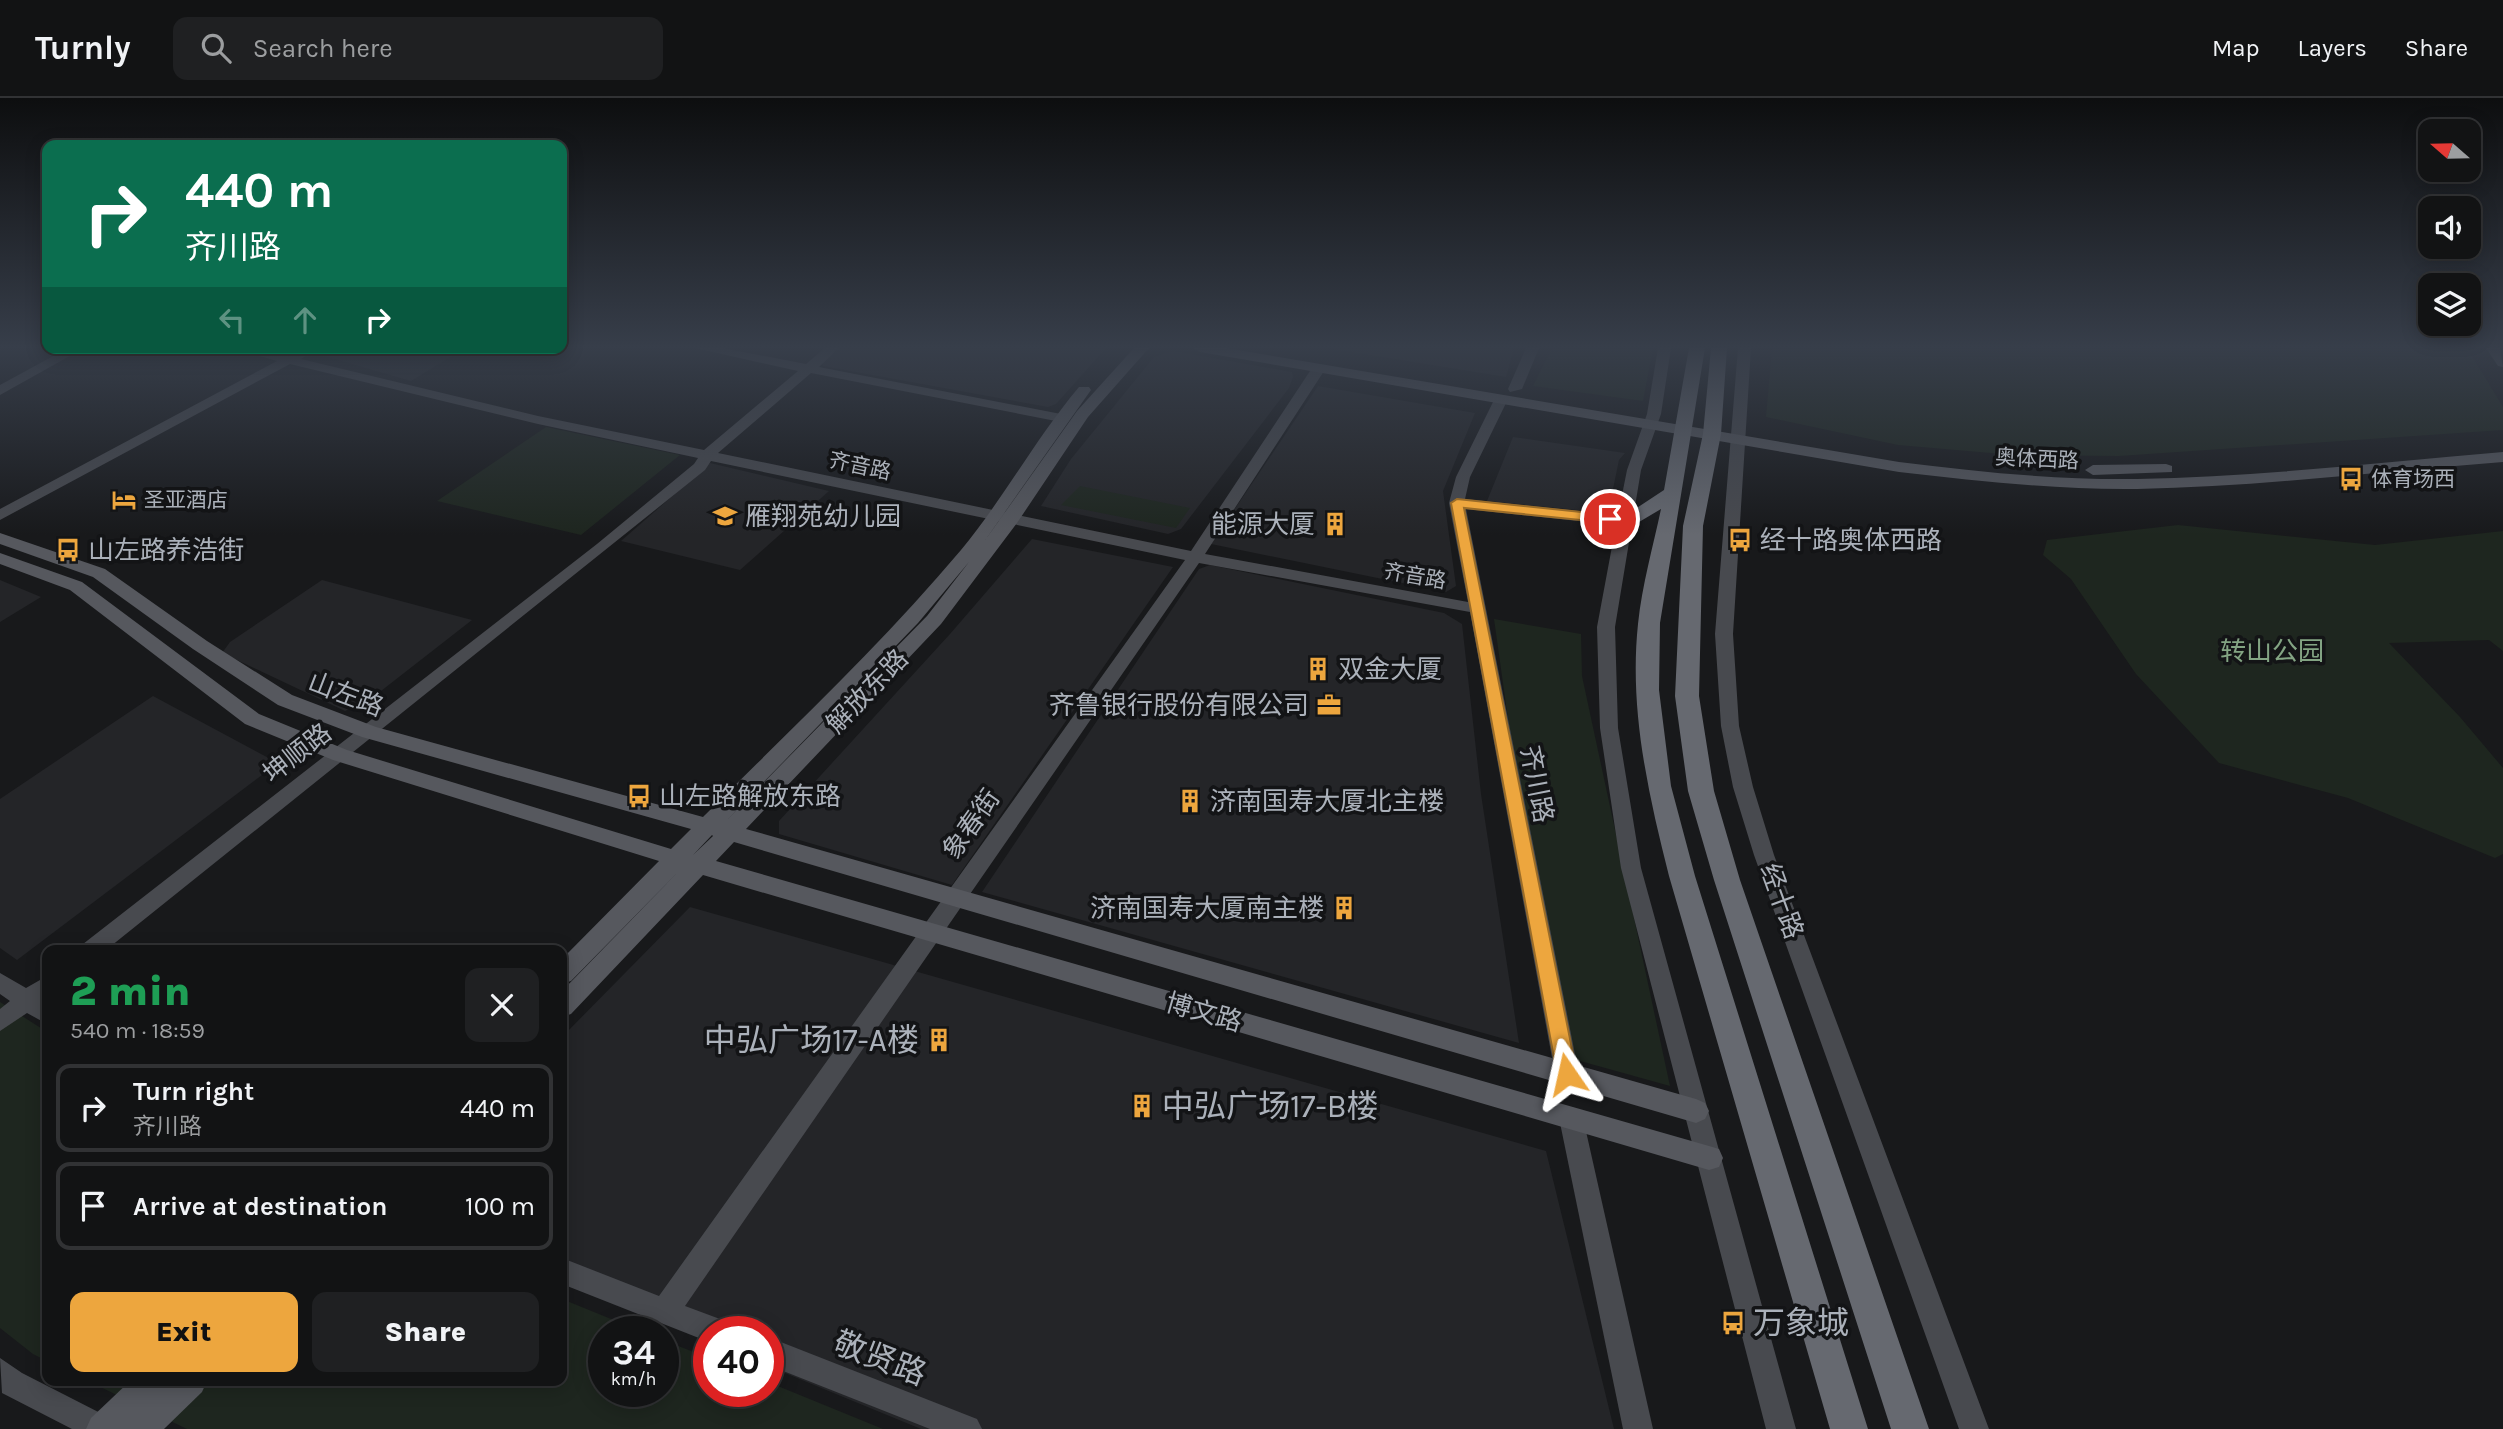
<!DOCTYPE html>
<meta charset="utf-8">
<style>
:root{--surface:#121314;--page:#1f2022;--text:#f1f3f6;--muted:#9c9ea0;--line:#313234;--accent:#eda63e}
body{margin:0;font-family:Karla,"Noto Sans SC",sans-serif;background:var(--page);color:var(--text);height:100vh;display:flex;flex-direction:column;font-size:26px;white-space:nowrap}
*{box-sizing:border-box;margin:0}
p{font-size:23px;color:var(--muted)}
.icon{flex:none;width:38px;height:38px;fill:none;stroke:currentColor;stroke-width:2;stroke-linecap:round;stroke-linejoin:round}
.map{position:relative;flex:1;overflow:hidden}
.side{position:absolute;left:42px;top:847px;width:525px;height:441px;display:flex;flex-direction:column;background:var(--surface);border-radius:14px;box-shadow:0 4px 18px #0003,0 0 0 2px var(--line)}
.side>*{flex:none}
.top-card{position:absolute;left:42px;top:42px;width:525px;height:214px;border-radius:14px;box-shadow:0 4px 18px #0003,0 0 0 2px var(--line);background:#0b6e4f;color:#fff;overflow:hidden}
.needle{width:46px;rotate:290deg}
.buttons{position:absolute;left:2418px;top:21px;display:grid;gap:14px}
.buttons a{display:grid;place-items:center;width:63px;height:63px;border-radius:14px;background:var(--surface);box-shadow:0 4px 18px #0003,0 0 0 2px var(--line);font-size:35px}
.speed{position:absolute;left:588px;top:1218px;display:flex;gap:14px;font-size:35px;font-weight:700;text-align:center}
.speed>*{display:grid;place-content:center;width:91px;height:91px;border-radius:50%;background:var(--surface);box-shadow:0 4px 18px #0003,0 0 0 2px var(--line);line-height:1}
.speed small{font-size:18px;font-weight:400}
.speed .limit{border:10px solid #d22;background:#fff;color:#111}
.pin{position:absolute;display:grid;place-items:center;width:60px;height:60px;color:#fff;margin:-30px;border:4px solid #fff;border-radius:50%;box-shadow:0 2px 7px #0007}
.me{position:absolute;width:77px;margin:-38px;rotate:349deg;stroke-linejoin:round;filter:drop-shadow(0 0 5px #0008)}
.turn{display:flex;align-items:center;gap:24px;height:147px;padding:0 28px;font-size:32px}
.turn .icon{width:91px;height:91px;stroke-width:2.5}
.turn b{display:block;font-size:49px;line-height:60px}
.lanes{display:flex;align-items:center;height:66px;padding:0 28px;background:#0003;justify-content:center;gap:35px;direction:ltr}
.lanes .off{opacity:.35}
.round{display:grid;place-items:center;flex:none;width:74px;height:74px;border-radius:14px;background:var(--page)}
.summary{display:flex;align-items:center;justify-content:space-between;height:119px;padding:0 28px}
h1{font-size:42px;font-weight:800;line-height:52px;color:#1e9e55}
.cta{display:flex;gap:14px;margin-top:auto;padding:14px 28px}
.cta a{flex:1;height:80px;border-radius:14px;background:var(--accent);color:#111;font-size:28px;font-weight:800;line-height:80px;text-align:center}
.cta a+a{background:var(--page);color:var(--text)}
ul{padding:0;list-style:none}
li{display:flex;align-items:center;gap:21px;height:88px;margin:0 14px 10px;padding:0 14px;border:4px solid var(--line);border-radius:14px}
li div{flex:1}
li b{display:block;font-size:26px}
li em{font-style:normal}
header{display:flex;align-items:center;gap:42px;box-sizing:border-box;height:98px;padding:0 35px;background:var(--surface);border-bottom:2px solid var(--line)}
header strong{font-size:33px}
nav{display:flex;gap:38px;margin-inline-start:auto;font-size:24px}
.search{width:490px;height:63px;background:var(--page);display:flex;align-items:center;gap:18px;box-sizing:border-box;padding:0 24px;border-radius:14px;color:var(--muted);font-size:26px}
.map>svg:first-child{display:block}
</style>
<header>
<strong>Turnly</strong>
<div class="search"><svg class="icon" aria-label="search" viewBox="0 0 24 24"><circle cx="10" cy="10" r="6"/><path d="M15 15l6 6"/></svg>Search here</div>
<nav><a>Map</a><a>Layers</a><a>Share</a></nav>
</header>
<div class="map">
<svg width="2503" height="1331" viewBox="0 0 2503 1331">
<rect width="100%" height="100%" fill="#18191b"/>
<g fill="#242528">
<path d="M 324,250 L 465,250 L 411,283 L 314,255 Z"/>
<path d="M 839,250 L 1106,250 L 1056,306 L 1048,309 L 823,268 L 822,265 Z"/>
<path d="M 1327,250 L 1514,250 L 1506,279 Z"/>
<path d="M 1173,253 L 1292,274 L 1293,279 L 1289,290 L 1181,431 L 1168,436 L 1041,408 L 1071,361 L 1154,259 Z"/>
<path d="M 1318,288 L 1475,315 L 1443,393 L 1456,488 L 1446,494 L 1211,446 Z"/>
<path d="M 1513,339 L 1625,355 L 1619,362 L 1608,415 L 1487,403 Z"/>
<path d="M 710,365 L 829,393 L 740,472 L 621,443 Z"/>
<path d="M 1032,441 L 1173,469 L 952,787 L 779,736 L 779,723 L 950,536 Z"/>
<path d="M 1210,467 L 1444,515 L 1462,526 L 1481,696 L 1519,945 L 982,794 L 1199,471 Z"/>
<path d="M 0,482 L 41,499 L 0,524 Z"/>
<path d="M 322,482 L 472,522 L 372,600 L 345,613 L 222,555 L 230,544 Z"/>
<path d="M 153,598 L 278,665 L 17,862 L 0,850 L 0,701 Z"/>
<path d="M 690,809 L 1546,1053 L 1614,1331 L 921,1331 L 768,1268 L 768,1234 L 709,1234 L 709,1243 L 562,1182 L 562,939 Z"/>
</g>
<g fill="#1e261f">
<path d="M 1552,250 L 1653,250 L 1643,303 L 1533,288 Z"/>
<path d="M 1772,250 L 2467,250 L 2503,309 L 2503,332 L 2119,358 L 2014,357 L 1898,347 L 1766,319 Z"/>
<path d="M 546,329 L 680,357 L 581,437 L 437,403 Z"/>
<path d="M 1080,388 L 1190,410 L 1176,430 L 1061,407 Z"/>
<path d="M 2178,427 L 2375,447 L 2503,433 L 2503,553 L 2489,542 L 2389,545 L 2460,619 L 2503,670 L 2503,756 L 2495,760 L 2348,700 L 2219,665 L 2136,576 L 2071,481 L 2043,457 L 2047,442 Z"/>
<path d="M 1494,521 L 1581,536 L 1582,578 L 1670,988 L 1555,956 Z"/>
<path d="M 0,904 L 47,934 L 47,1263 L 33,1256 L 0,1230 Z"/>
<path d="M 562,1201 L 643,1234 L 604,1234 L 604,1293 L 663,1293 L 663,1242 L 709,1260 L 709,1293 L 768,1293 L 768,1284 L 883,1331 L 187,1331 L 88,1283 L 562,1283 Z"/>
</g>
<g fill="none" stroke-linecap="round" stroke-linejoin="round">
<g fill="#484a4f" fill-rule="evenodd">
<path d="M 68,250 L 84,250 L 0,297 L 0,287 Z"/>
<path d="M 233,250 L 256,250 L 287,258 L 301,250 L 317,250 L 301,261 L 538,318 L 704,352 L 798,273 L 695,250 L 722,250 L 806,266 L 825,250 L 839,250 L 819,269 L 1061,316 L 1068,320 L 1061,324 L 811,275 L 718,355 L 1191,453 L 1312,270 L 1319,266 L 1326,270 L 1205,456 L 1468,504 L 1449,405 L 1456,379 L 1496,298 L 1508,301 L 1470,379 L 1465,401 L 1618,417 L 1627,372 L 1647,316 L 1658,250 L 1671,250 L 1661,316 L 1641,372 L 1615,529 L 1618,630 L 1641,770 L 1796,1331 L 1766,1331 L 1621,770 L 1600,630 L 1597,529 L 1616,427 L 1466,411 L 1579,976 L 1575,983 L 1567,986 L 1559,983 L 1555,976 L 1470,514 L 1199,465 L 685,1208 L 728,1224 L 732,1234 L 709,1234 L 709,1244 L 562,1186 L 562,1160 L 659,1198 L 1185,462 L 711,363 L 705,372 L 106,852 L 80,852 L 83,846 L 597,446 L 694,366 L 698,360 L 538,326 L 290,266 L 0,422 L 0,411 L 277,263 Z"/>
<path d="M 1526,250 L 1539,250 L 1522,291 L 1510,294 L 1508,291 Z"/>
<path d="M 1738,250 L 1751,250 L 1733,536 L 1739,628 L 1753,689 L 1774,757 L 1989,1331 L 1959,1331 L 1754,757 L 1733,689 L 1721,628 L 1715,536 Z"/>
<path d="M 0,875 L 26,890 L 47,878 L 47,900 L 44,902 L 47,905 L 47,926 L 27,915 L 0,933 L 0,911 L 10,903 L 0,896 Z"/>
<path d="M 1571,1009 L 1580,1012 L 1583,1020 L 1653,1331 L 1623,1331 L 1559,1020 L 1562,1012 Z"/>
<path d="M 768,1239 L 977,1321 L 982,1331 L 930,1331 L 768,1267 Z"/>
<path d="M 0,1260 L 22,1275 L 112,1321 L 117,1331 L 72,1331 L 2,1295 Z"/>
</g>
<g fill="#56585e" fill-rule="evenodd">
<path d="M 1134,250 L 1149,250 L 1088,319 L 1017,425 L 941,526 L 746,731 L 1696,1001 L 1705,1005 L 1709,1013 L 1705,1021 L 1696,1025 L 734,744 L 716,763 L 1709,1048 L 1719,1051 L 1723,1060 L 1719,1069 L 1709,1072 L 703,777 L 571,916 L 562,919 L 562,893 L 682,770 L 571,883 L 562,886 L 562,861 L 659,763 L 333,662 L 245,626 L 70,492 L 0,466 L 0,455 L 82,484 L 259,616 L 347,652 L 671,751 L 691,731 L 362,639 L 278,607 L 193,551 L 93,479 L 0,446 L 0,435 L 105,471 L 207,543 L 292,597 L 376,629 L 703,719 C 790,632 881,547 961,452 C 1004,400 1036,340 1079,289 L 1089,289 L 1091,292 L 981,448 L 1077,313 ZM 969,464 L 927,518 L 724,725 L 918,525 ZM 712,737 L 713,738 L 693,757 Z"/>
<path d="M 1193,250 L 1226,250 L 1899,364 C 1978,374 2058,382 2137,381 C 2259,379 2382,364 2503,354 L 2503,364 C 2382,373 2259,389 2137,391 C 2058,392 1978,383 1899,374 L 1200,254 Z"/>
<path d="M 2486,250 L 2500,250 L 2503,269 L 2498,268 Z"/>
<path d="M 2166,366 L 2172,368 L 2172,374 L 2093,377 L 2085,372 L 2093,367 Z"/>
<path d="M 130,1283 L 207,1283 L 202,1294 L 164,1331 L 86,1331 L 91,1320 Z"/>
</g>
<g fill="#666970" fill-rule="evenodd">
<path d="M 1689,250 L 1705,250 L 1660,525 L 1659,592 L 1671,688 L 1695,778 L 1868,1331 L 1830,1331 L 1669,778 C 1648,695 1629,611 1638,526 C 1642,487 1653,449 1661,411 L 1634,427 L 1620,427 L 1617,423 L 1664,392 Z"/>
<path d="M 1711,250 L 1727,250 L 1721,336 L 1703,428 L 1699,598 L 1714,693 L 1740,782 L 1929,1331 L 1891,1331 L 1714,782 L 1688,693 L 1675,598 L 1683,428 L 1703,336 Z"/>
</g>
</g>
<linearGradient id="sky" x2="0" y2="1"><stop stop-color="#0d0e0f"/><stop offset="0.57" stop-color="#373e4a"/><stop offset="1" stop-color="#373e4a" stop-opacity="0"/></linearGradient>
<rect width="2503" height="437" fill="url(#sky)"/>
<path fill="#eda63e" stroke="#9a6c28" stroke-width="2" d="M 1457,401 L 1610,417 L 1616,421 L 1610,425 L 1464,410 L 1577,976 L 1574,982 L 1567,985 L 1560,982 L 1557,976 L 1451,405 Z"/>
<defs>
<g id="bus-bare" transform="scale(1.89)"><path d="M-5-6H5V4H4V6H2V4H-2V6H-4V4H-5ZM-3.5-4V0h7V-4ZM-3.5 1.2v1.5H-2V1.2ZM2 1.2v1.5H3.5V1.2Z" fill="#eda63e" stroke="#131416" stroke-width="2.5" paint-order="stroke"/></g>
<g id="hotel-bare" transform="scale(1.89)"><path d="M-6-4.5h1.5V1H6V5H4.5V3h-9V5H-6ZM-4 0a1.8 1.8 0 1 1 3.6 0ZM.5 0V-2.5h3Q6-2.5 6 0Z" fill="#eda63e" stroke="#131416" stroke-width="2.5" paint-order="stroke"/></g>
<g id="school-bare" transform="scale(1.89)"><path d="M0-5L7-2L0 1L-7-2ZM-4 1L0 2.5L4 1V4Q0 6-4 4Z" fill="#eda63e" stroke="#131416" stroke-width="2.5" paint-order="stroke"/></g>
<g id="building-bare" transform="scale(1.89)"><path d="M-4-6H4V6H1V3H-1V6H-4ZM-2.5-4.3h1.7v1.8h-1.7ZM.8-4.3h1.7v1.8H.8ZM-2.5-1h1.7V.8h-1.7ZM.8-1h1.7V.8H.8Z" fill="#eda63e" stroke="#131416" stroke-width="2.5" paint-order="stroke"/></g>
<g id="office-bare" transform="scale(1.89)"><path d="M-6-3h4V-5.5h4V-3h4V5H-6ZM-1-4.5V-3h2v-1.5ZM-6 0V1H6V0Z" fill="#eda63e" stroke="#131416" stroke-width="2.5" paint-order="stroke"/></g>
</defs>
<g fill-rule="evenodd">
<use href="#bus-bare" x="2351" y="381"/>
<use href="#hotel-bare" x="124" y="402"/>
<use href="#school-bare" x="725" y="418"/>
<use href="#building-bare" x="1335" y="426"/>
<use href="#bus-bare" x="1740" y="442"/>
<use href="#bus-bare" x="68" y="452"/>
<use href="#building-bare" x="1318" y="571"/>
<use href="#office-bare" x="1329" y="607"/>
<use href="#bus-bare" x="639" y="698"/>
<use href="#building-bare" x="1190" y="703"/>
<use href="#building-bare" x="1344" y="810"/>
<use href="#building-bare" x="939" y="942"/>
<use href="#building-bare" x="1142" y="1008"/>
<use href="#bus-bare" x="1733" y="1225"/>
</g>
<g text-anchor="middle" stroke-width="7" stroke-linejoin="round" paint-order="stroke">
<g font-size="21" fill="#abb1ba" stroke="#131416">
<text transform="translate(2037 361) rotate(3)" y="7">奥体西路</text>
<text transform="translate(860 368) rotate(12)" y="7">齐音路</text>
<text transform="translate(1415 478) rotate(10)" y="7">齐音路</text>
</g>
<g font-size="21" fill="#abb1ba" stroke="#131416" text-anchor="start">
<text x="2371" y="388">体育场西</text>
<text x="144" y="409">圣亚酒店</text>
</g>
<g font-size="26" fill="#abb1ba" stroke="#131416" text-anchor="start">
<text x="745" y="427">雁翔苑幼儿园</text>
<text x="1315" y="435" text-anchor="end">能源大厦</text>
<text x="1760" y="451">经十路奥体西路</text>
<text x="88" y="461">山左路养浩街</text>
<text x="1338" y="580">双金大厦</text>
<text x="1309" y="616" text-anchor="end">齐鲁银行股份有限公司</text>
<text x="659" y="707">山左路解放东路</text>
<text x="1210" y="712">济南国寿大厦北主楼</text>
<text x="1324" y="819" text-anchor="end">济南国寿大厦南主楼</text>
</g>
<g font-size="26" fill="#83a483" stroke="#131416">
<text x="2272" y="562">转山公园</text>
</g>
<g font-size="26" fill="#abb1ba" stroke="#131416">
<text transform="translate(867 593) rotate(-46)" y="9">解放东路</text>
<text transform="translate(346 596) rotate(21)" y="9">山左路</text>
<text transform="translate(297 655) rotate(-38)" y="9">坤顺路</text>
<text transform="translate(1537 686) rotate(79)" y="9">齐川路</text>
<text transform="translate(971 726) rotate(-55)" y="9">象春街</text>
<text transform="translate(1782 803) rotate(70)" y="9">经十路</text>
<text transform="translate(1204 914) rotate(16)" y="9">博文路</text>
</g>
<g font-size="32" fill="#abb1ba" stroke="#131416" text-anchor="start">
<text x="919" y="953" text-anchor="end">中弘广场17-A楼</text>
<text x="1162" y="1019">中弘广场17-B楼</text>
<text x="1753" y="1236">万象城</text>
</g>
<g font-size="32" fill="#abb1ba" stroke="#131416">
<text transform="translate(880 1260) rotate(21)" y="11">敬贤路</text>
</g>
</g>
</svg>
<div class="buttons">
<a><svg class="needle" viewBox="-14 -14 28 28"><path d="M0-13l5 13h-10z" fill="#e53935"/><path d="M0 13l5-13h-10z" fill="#9c9ea0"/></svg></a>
<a><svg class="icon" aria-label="sound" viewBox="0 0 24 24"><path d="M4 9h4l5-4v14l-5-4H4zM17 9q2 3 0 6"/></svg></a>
<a><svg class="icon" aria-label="layers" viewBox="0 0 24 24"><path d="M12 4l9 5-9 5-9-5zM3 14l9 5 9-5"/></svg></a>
</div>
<div class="speed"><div>34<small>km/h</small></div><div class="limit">40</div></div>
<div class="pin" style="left:1610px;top:421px;background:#d93025"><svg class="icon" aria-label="arrive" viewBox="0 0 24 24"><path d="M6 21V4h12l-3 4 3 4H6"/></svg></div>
<svg class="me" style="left:1567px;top:976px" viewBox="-20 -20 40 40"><path d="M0-17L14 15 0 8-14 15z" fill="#eda63e" stroke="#fff" stroke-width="4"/></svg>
<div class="top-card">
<div class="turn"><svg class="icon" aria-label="right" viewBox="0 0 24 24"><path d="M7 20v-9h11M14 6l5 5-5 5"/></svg><div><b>440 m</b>齐川路</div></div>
<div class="lanes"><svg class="icon off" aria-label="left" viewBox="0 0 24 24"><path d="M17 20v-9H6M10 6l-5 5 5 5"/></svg><svg class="icon off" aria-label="ahead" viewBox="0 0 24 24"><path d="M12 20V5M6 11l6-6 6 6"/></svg><svg class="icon" aria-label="right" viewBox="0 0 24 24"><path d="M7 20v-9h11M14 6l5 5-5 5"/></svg></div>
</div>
<section class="side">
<div class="summary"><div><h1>2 min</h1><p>540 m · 18:59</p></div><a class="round"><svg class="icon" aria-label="close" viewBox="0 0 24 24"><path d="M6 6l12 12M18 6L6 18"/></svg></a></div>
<ul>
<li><svg class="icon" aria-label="right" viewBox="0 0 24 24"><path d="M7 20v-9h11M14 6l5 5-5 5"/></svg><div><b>Turn right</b><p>齐川路</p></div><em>440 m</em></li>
<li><svg class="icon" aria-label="arrive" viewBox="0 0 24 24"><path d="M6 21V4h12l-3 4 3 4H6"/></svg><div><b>Arrive at destination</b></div><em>100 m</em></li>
</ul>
<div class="cta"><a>Exit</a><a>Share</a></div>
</section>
</div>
